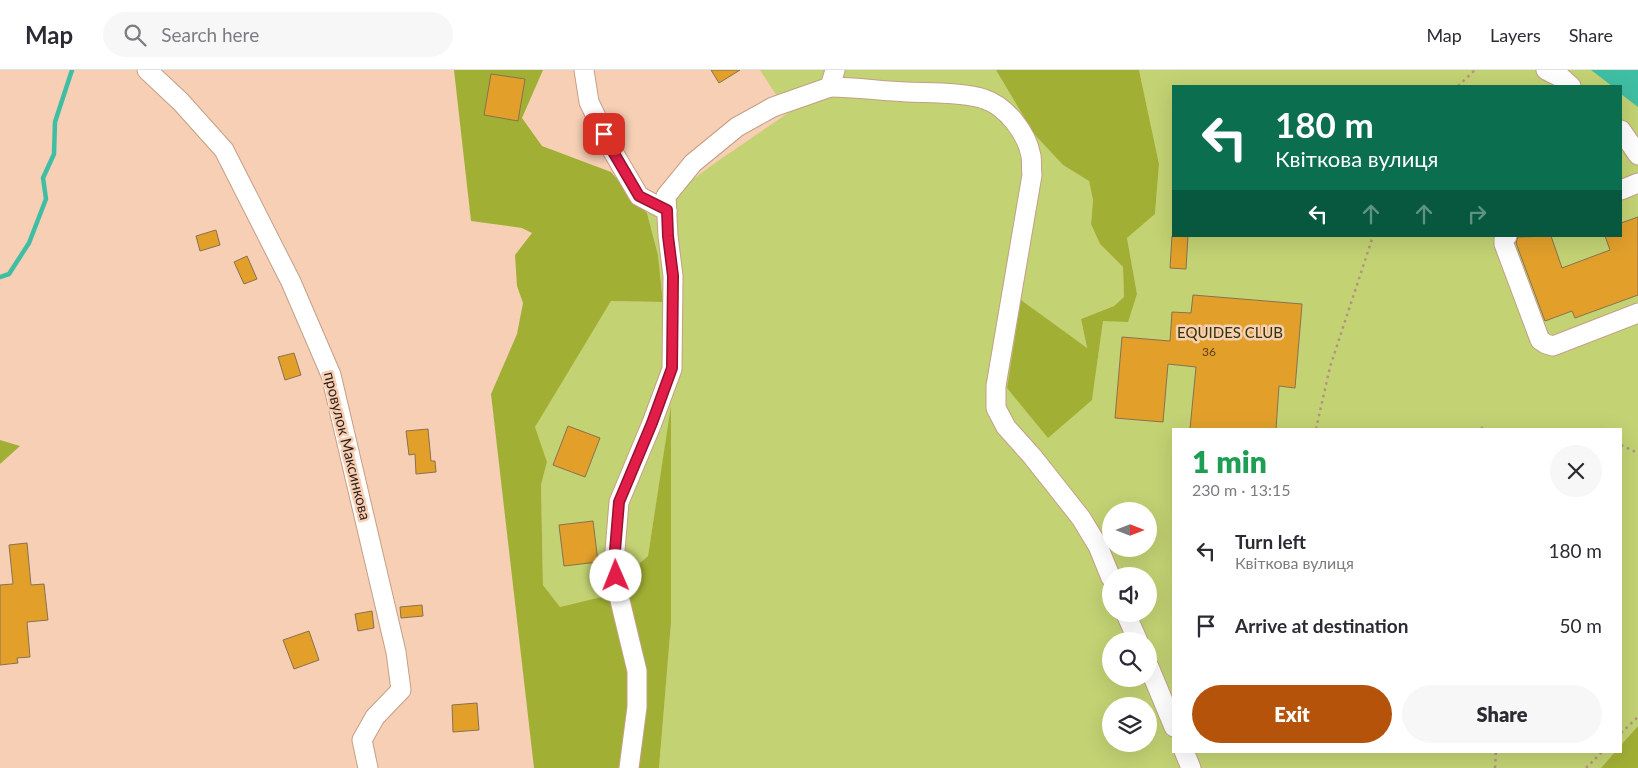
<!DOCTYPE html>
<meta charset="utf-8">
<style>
:root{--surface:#fff;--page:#f7f7f7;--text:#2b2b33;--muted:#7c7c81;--line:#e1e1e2;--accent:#b45309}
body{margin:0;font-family:Lato,sans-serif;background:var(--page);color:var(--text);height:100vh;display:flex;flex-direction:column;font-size:19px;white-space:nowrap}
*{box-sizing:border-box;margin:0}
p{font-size:16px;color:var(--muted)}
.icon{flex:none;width:28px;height:28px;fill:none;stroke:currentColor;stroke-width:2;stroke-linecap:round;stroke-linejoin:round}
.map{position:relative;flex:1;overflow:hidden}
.drawer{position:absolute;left:1172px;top:358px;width:450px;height:325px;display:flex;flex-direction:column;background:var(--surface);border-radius:0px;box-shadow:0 5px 20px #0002}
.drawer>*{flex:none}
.banner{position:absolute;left:1172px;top:15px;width:450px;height:152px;border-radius:0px;box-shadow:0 5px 20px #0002;background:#0b6e4f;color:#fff;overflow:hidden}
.needle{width:32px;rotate:90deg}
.buttons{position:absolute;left:1102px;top:432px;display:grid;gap:10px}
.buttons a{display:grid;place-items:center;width:55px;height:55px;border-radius:50%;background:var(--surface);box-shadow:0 5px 20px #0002;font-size:25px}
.pin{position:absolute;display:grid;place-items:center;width:42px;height:42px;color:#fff;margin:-21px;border-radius:10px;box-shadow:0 2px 8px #0006}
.me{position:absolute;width:55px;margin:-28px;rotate:359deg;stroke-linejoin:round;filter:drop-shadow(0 0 4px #0008)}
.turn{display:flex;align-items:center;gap:18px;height:105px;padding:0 20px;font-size:22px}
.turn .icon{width:65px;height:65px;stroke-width:2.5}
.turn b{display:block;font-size:35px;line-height:42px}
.lanes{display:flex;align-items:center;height:48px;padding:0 20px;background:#0003;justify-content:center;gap:25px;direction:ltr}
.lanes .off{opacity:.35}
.round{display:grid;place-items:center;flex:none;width:52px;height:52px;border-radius:26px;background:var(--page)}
.headline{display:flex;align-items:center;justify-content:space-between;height:85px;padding:0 20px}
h1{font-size:30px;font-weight:800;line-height:38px;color:#1e9e55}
.primary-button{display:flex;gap:10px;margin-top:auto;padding:10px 20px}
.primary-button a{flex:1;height:58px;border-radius:30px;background:var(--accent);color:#fff;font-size:20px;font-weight:800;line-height:58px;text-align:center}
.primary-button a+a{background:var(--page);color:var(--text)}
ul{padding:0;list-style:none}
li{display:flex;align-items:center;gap:15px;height:75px;padding:0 20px}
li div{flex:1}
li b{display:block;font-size:19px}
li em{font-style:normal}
header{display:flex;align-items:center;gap:30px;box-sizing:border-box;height:70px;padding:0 25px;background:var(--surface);border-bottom:1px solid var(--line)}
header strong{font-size:24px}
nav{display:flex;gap:28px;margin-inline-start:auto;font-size:18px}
.search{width:350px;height:45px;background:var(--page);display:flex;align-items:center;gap:12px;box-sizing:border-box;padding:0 18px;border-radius:28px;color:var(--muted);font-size:19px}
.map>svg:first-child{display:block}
</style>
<header>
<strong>Map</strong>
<div class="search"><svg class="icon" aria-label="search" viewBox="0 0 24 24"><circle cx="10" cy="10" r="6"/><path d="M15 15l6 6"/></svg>Search here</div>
<nav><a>Map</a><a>Layers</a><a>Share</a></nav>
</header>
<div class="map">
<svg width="1638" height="698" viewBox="0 0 1638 698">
<rect width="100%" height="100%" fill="#f6cfb5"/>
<path fill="#c3d273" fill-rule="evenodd" d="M 760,0 L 996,0 L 1034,64 L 1063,95 L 1089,111 L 1093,130 L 1091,154 L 1100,174 L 1123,197 L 1124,227 L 1114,236 L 1081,249 L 1087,279 L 1021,230 L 1092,330 L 1103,250 L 1137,224 L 1127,168 L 1155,144 L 1159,94 L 1139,0 L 1638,0 L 1638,656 L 1621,675 L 1621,359 L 1174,359 L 1174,681 L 1616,681 L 1601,698 L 659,698 L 671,553 L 671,340 L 648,486 L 601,527 L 560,537 L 543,515 L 541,415 L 547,392 L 534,357 L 611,231 L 663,232 L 658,185 L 647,143 L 715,93 L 788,43 ZM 1174,16 L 1621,16 L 1621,166 L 1174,166 ZM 1111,441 L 1149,441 L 1149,479 L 1111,479 ZM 1111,506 L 1149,506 L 1149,544 L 1111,544 ZM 1111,571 L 1149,571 L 1149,609 L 1111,609 ZM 1111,636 L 1149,636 L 1149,674 L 1111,674 Z"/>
<g fill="#a1b034">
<path d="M 454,0 L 543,0 L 522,48 L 542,76 L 611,102 L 647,143 L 658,185 L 663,232 L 611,231 L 535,357 L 547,392 L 541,415 L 543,515 L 560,537 L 601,527 L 648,486 L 671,336 L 671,553 L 659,698 L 534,698 L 491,324 L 517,264 L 523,233 L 517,216 L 515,185 L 532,163 L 522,158 L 471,151 Z"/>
<path d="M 996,0 L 1139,0 L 1159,94 L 1155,144 L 1127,168 L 1137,224 L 1128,252 L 1103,251 L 1092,330 L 1048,368 L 1007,318 L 1021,230 L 1087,278 L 1081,249 L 1114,236 L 1124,227 L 1123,197 L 1100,174 L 1091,154 L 1093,130 L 1089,111 L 1063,95 L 1034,64 Z"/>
<path d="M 0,370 L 20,376 L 0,394 Z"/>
<path d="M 1638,656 L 1638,698 L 1601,698 L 1616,681 L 1621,681 L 1621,675 Z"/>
</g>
<path fill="#40bea4" d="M 1591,0 L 1638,0 L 1638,37 L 1621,24 L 1621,16 L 1612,16 Z"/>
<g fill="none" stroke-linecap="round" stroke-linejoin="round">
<path stroke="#40bea4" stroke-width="4.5" d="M 0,207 L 9,204 L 29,173 L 46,129 L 43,108 L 54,84 L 55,52 L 72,0"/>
</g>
<g fill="#e2a02b" stroke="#887150">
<path d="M 711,0 L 740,0 L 719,13 Z"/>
<path d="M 491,4 L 525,9 L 518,51 L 484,45 Z"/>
<path d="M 1638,147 L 1638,225 L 1575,248 L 1572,241 L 1545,251 L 1516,173 L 1518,167 L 1551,166 L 1562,198 L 1610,180 L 1605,166 L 1621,166 L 1621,153 Z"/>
<path d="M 216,160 L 220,175 L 200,181 L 196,166 Z"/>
<path d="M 1172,166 L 1188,166 L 1186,199 L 1170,198 Z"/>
<path d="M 247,186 L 257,209 L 244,214 L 234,192 Z"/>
<path d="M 1193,225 L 1302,234 L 1295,318 L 1279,316 L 1276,359 L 1190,359 L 1196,297 L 1168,294 L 1163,352 L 1115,348 L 1122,267 L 1170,271 L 1172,242 L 1191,243 Z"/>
<path d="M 294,283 L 301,305 L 285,310 L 278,287 Z"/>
<path d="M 568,356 L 600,368 L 585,407 L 553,395 Z"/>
<path d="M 428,359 L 431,391 L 435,391 L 436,402 L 416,404 L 415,384 L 409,385 L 406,361 Z"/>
<path d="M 593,451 L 598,492 L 564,496 L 559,455 Z"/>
<path d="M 27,473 L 31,515 L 44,514 L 48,550 L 27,552 L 30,587 L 17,588 L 18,593 L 0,595 L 0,515 L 13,514 L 9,475 Z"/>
<path d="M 422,535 L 423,546 L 401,548 L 400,537 Z"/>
<path d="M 372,541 L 374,558 L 358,561 L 355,544 Z"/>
<path d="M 309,561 L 319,590 L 294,599 L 283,570 Z"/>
<path d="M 477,633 L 479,660 L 453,662 L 452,635 Z"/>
</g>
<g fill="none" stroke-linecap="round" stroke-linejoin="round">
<g stroke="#c49f86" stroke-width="21">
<g id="minor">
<path d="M 147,0 L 181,32 L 224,80 L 291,212 L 331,305 L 396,582 L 401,620 L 375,647 L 362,670 L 368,698"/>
<path d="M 584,0 L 589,32 L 612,80 L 639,126 L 667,141"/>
<path d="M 1546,0 L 1562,8 L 1571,16"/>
<path d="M 830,17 C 856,17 881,21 907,22 C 928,23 965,22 984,29 C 1006,36 1027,63 1031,86 C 1032,92 1031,99 1032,105 L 996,316 L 996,338 L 1006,357 L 1032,386 L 1081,448 L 1098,476 L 1111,508"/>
<path d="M 1621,60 L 1638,85"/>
<path d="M 1621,120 L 1638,113"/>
<path d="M 1507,166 L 1504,169 L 1504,174 L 1540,270 L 1546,274 L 1553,276 L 1638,243"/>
<path d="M 1126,544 L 1138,571"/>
<path d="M 1149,597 L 1174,657"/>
<path d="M 1184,681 L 1191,698"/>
<path d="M 629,698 L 637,637 L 637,601 L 617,518 L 614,493 L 619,432 L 652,353 L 672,299 L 673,206 L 668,166 L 666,126 L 693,93 L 737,57 L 773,37 L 830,17 L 835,0"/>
</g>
</g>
<g stroke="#b2937f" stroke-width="2.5" stroke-dasharray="2.5 4" stroke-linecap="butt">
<path d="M 1458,16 L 1475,0"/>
<path d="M 1316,359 L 1330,297 L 1373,166"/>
<path d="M 1481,359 L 1483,357 L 1486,359"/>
<path d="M 1621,375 L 1638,383"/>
<path d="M 1621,663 L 1638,647"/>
<path d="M 1495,698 L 1496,681"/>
<path d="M 1586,698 L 1603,681"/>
</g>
<use href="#minor" stroke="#fff" stroke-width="19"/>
</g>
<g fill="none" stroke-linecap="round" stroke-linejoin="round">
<g stroke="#92132f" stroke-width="12">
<path id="route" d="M 604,64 L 612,80 L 639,126 L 667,140 L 668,166 L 673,206 L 672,298 L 652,353 L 619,432 L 614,493 L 616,506"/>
</g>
<use href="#route" stroke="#e11d48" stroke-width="9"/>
</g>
<g text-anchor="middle" stroke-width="5" stroke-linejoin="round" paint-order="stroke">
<g font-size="12" fill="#5a3e1a">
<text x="1209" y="286">36</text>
</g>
<g font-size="15" fill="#303602" stroke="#f6cfb5">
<text x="1230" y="268">EQUIDES CLUB</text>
</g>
<g font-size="15" fill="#2c1e15" stroke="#f6cfb5">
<text transform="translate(347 376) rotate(76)" y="5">провулок Максинкова</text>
</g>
</g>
</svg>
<div class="buttons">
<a><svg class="needle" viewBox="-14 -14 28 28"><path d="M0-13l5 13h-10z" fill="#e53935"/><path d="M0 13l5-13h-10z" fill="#7c7c81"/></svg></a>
<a><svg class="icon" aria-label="sound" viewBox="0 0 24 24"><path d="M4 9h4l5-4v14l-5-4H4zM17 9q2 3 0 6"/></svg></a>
<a><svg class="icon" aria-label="search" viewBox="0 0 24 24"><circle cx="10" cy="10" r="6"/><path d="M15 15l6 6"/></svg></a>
<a><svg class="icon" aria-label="layers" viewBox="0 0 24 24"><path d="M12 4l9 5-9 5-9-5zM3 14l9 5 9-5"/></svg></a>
</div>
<div class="pin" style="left:604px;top:64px;background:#d93025"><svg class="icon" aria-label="arrive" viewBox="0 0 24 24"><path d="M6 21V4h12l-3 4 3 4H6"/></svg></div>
<svg class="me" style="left:616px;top:506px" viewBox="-20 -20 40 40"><circle r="19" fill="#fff"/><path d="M0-13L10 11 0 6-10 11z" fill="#e11d48"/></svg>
<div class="banner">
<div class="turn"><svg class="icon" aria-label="left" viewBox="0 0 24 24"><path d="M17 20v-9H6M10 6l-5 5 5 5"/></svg><div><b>180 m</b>Квіткова вулиця</div></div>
<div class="lanes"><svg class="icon" aria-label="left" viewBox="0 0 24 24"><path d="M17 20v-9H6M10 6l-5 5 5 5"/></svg><svg class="icon off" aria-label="ahead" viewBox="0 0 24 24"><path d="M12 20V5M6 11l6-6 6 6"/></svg><svg class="icon off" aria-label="ahead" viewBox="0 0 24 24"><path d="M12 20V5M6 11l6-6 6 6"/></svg><svg class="icon off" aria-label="right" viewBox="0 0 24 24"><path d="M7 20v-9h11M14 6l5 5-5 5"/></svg></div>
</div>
<section class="drawer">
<div class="headline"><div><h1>1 min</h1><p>230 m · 13:15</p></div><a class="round"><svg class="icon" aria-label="close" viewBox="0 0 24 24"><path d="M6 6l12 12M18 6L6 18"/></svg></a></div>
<ul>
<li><svg class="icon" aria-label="left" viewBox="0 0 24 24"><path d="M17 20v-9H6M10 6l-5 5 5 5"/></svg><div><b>Turn left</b><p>Квіткова вулиця</p></div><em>180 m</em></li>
<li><svg class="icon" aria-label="arrive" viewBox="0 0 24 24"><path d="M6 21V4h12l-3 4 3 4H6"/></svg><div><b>Arrive at destination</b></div><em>50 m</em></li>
</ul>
<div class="primary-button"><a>Exit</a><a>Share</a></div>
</section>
</div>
